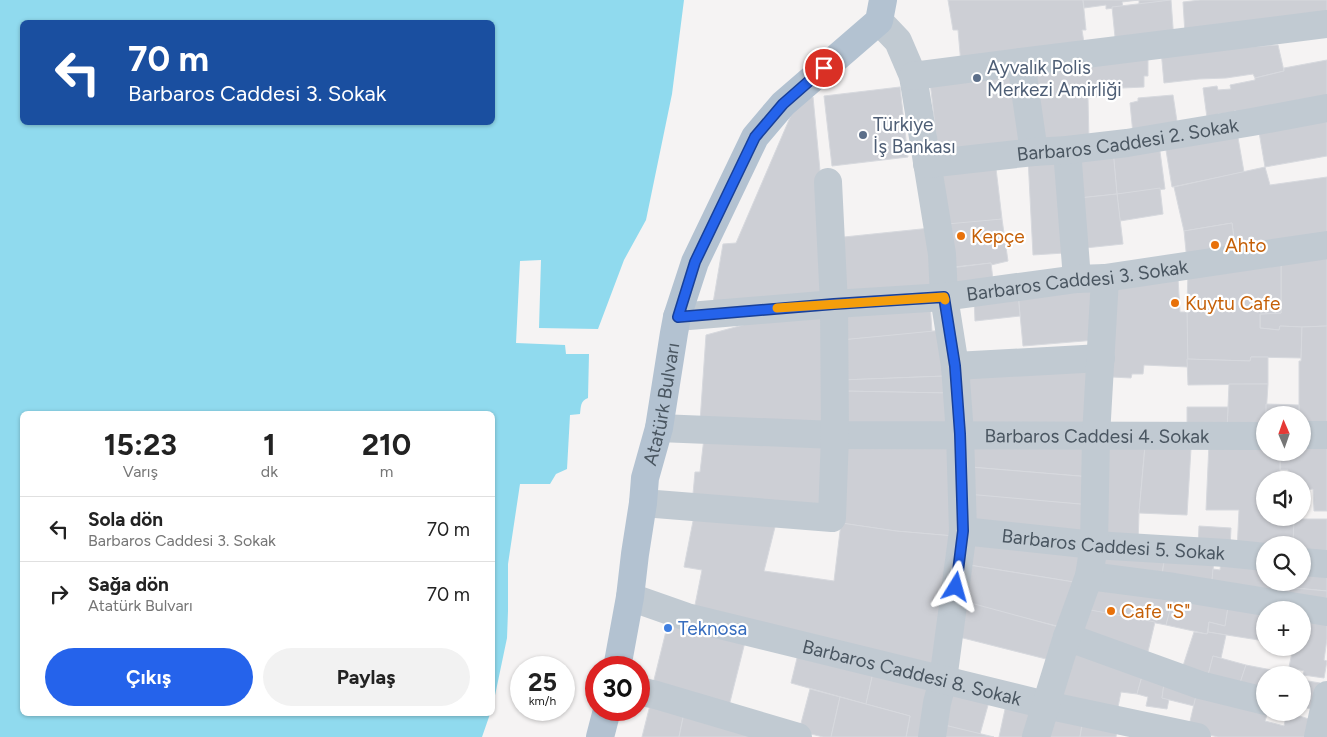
<!DOCTYPE html>
<html lang="tr">
<meta charset="utf-8">
<style>
:root{--surface:#fff;--page:#f2f2f2;--text:#222;--muted:#767676;--line:#e0e0e0;--accent:#2563eb}
body{margin:0;font-family:Figtree,sans-serif;background:var(--page);color:var(--text);height:100vh;display:flex;flex-direction:column;font-size:19px;white-space:nowrap}
*{box-sizing:border-box;margin:0}
p{font-size:16px;color:var(--muted)}
.icon{flex:none;width:28px;height:28px;fill:none;stroke:currentColor;stroke-width:2;stroke-linecap:round;stroke-linejoin:round}
.map{position:relative;flex:1;overflow:hidden}
.drawer{position:absolute;left:20px;top:411px;width:475px;height:305px;display:flex;flex-direction:column;background:var(--surface);border-radius:8px;box-shadow:0 1px 4px #0004}
.drawer>*{flex:none}
.banner{position:absolute;left:20px;top:20px;width:475px;height:105px;border-radius:8px;box-shadow:0 1px 4px #0004;background:#1a4fa0;color:#fff;overflow:hidden}
.needle{width:32px;rotate:358deg}
.controls{position:absolute;left:1256px;top:406px;display:grid;gap:10px}
.controls a{display:grid;place-items:center;width:55px;height:55px;border-radius:50%;background:var(--surface);box-shadow:0 1px 4px #0004;font-size:25px}
.speed{position:absolute;left:510px;top:656px;display:flex;gap:10px;font-size:25px;font-weight:700;text-align:center}
.speed>*{display:grid;place-content:center;width:65px;height:65px;border-radius:50%;background:var(--surface);box-shadow:0 1px 4px #0004;line-height:1}
.speed small{font-size:12px;font-weight:400}
.speed .limit{border:8px solid #d22;background:#fff;color:#111}
.pin{position:absolute;display:grid;place-items:center;width:42px;height:42px;color:#fff;margin:-21px;border:2px solid #fff;border-radius:50%;box-shadow:0 1px 5px #0007}
.me{position:absolute;width:55px;margin:-28px;rotate:8deg;stroke-linejoin:round;filter:drop-shadow(0 0 4px #0008)}
.turn{display:flex;align-items:center;gap:18px;height:105px;padding:0 25px;font-size:22px}
.turn .icon{width:65px;height:65px;stroke-width:2.5}
.turn b{display:block;font-size:35px;line-height:42px}
.eta{display:flex;justify-content:space-evenly;align-items:center;height:85px;text-align:center}
.eta b{font-size:30px;font-weight:700;line-height:35px}
.button{display:flex;gap:10px;margin-top:auto;padding:10px 25px}
.button a{flex:1;height:58px;border-radius:30px;background:var(--accent);color:#fff;font-size:20px;font-weight:700;line-height:58px;text-align:center}
.button a+a{background:var(--page);color:var(--text)}
ul{padding:0;list-style:none}
li{display:flex;align-items:center;gap:15px;height:65px;padding:0 25px;border-top:1px solid var(--line)}
li div{flex:1}
li b{display:block;font-size:19px}
li em{font-style:normal}
.map>svg:first-child{display:block}
</style>
<div class="map">
<svg width="1327" height="737" viewBox="0 0 1327 737">
<rect width="100%" height="100%" fill="#f5f3f3"/>
<path fill="#90daee" fill-rule="evenodd" d="M 0,0 L 684,0 L 672,94 L 646,220 L 624,260 L 598,329 L 539,328 L 541,260 L 520,261 L 516,343 L 565,345 L 566,354 L 589,354 L 588,398 C 580,401 581,407 580,414 L 570,415 L 567,469 L 556,474 L 550,484 L 520,484 L 508,564 L 508,611 L 507,638 L 493,705 L 492,414 L 22,414 L 22,714 L 490,714 L 482,737 L 0,737 ZM 22,22 L 492,22 L 492,122 L 22,122 Z"/>
<g fill="#cdcfd5" stroke="#d7d9de">
<path d="M 948,0 L 1083,0 L 1086,30 L 1082,30 L 1085,49 L 961,64 L 958,30 L 953,30 Z"/>
<path d="M 1083,0 L 1139,0 L 1122,2 L 1123,7 L 1106,9 L 1106,5 L 1084,8 Z"/>
<path d="M 1139,0 L 1171,0 L 1139,5 Z"/>
<path d="M 1171,0 L 1174,41 L 1116,47 L 1112,7 Z"/>
<path d="M 1200,0 L 1327,0 L 1327,17 L 1185,34 L 1183,2 Z"/>
<path d="M 1278,45 L 1284,71 L 1255,78 L 1253,74 L 1226,78 L 1199,79 L 1164,83 L 1161,50 L 1248,47 Z"/>
<path d="M 1148,56 L 1148,76 L 1144,76 L 1144,87 L 1101,89 L 1102,96 L 1088,98 L 1089,142 L 1041,148 L 1030,66 Z"/>
<path d="M 1327,60 L 1327,104 L 1238,123 L 1235,110 L 1235,112 L 1218,114 L 1218,125 L 1208,125 L 1203,88 L 1217,86 L 1218,90 L 1231,89 L 1230,85 L 1255,80 L 1255,78 L 1284,71 L 1284,68 Z"/>
<path d="M 1014,68 L 1024,150 L 939,159 L 930,82 Z"/>
<path d="M 900,87 L 908,157 L 832,166 L 824,96 Z"/>
<path d="M 1173,95 L 1178,128 L 1133,134 L 1130,103 L 1138,101 L 1138,98 Z"/>
<path d="M 813,97 L 823,202 L 826,300 L 712,309 L 723,244 L 736,243 L 798,99 Z"/>
<path d="M 1327,110 L 1327,156 L 1265,167 L 1258,126 Z"/>
<path d="M 1237,132 L 1244,172 L 1172,187 L 1165,144 Z"/>
<path d="M 1159,144 L 1165,189 L 1117,194 L 1113,150 Z"/>
<path d="M 1113,150 L 1117,194 L 1079,198 L 1074,154 Z"/>
<path d="M 1058,156 L 1064,253 L 1033,255 L 1028,158 Z"/>
<path d="M 995,160 L 1002,219 L 963,224 L 945,224 L 940,167 Z"/>
<path d="M 1265,167 L 1270,185 L 1327,177 L 1327,240 L 1236,254 L 1232,223 L 1184,231 L 1174,187 Z"/>
<path d="M 1160,188 L 1163,214 L 1120,221 L 1117,194 Z"/>
<path d="M 1117,194 L 1123,244 L 1085,248 L 1079,198 Z"/>
<path d="M 1002,219 L 1008,261 L 991,265 L 991,263 L 953,267 L 947,224 Z"/>
<path d="M 1232,223 L 1236,254 L 1187,261 L 1184,231 Z"/>
<path d="M 931,228 L 937,288 L 845,298 L 844,237 Z"/>
<path d="M 1327,250 L 1327,326 L 1302,327 L 1280,326 L 1279,330 L 1260,328 L 1260,314 L 1281,313 L 1281,262 Z"/>
<path d="M 1281,262 L 1281,313 L 1260,314 L 1260,328 L 1279,330 L 1280,326 L 1302,327 L 1301,358 L 1251,357 L 1250,361 L 1187,359 L 1187,304 L 1188,273 Z"/>
<path d="M 991,263 L 994,288 L 953,292 L 950,268 Z"/>
<path d="M 1178,278 L 1180,312 L 1187,312 L 1188,367 L 1144,365 L 1143,374 L 1132,374 L 1131,378 L 1112,377 L 1112,288 Z"/>
<path d="M 1097,284 L 1096,340 L 1023,346 L 1018,293 Z"/>
<path d="M 1018,293 L 1020,316 L 975,321 L 974,298 Z"/>
<path d="M 930,303 L 932,332 L 841,340 L 841,310 Z"/>
<path d="M 825,314 L 826,426 L 700,422 L 706,335 L 769,318 Z"/>
<path d="M 1327,326 L 1327,433 L 1302,433 L 1302,415 L 1299,415 L 1299,361 L 1301,361 L 1302,327 Z"/>
<path d="M 944,330 L 945,376 L 841,380 L 841,340 Z"/>
<path d="M 1251,357 L 1268,357 L 1268,384 L 1188,385 L 1187,359 L 1250,361 Z"/>
<path d="M 1093,367 L 1092,430 L 967,428 L 963,374 Z"/>
<path d="M 945,376 L 948,393 L 843,391 L 841,380 Z"/>
<path d="M 1229,384 L 1268,384 L 1265,431 L 1227,430 Z"/>
<path d="M 843,391 L 948,393 L 951,429 L 843,430 Z"/>
<path d="M 1266,404 L 1299,405 L 1299,415 L 1266,415 Z"/>
<path d="M 1187,407 L 1228,407 L 1227,430 L 1187,432 Z"/>
<path d="M 704,438 L 826,440 L 823,510 L 693,494 L 695,472 L 700,472 Z"/>
<path d="M 953,438 L 954,536 L 896,531 L 841,523 L 843,439 Z"/>
<path d="M 969,439 L 1092,441 L 1091,477 L 970,467 Z"/>
<path d="M 1104,442 L 1145,446 L 1139,513 L 1138,544 L 1098,539 Z"/>
<path d="M 1302,442 L 1327,442 L 1327,511 L 1314,511 L 1313,489 L 1302,490 L 1302,480 L 1288,480 L 1288,470 L 1280,470 L 1280,452 L 1302,452 Z"/>
<path d="M 1209,443 L 1265,443 L 1265,452 L 1280,452 L 1280,480 L 1265,480 L 1265,518 L 1294,518 L 1293,545 L 1265,545 L 1237,551 L 1239,510 L 1206,510 Z"/>
<path d="M 1145,446 L 1191,449 L 1187,515 L 1139,513 Z"/>
<path d="M 970,467 L 1091,477 L 1091,505 L 969,495 Z"/>
<path d="M 967,494 L 1091,505 L 1089,541 L 969,529 Z"/>
<path d="M 695,511 L 777,519 L 764,571 L 834,581 L 841,523 L 896,531 L 954,536 L 935,672 L 693,615 L 702,570 L 684,567 Z"/>
<path d="M 1294,519 L 1327,519 L 1327,560 L 1302,560 L 1302,545 L 1293,545 Z"/>
<path d="M 1199,526 L 1231,528 L 1230,548 L 1198,546 Z"/>
<path d="M 972,537 L 1086,549 L 1080,583 L 969,565 Z"/>
<path d="M 1100,550 L 1165,555 L 1161,580 L 1097,571 Z"/>
<path d="M 1165,555 L 1214,560 L 1211,591 L 1161,582 Z"/>
<path d="M 1221,561 L 1265,564 L 1265,582 L 1272,582 L 1272,590 L 1211,591 L 1213,569 L 1220,570 Z"/>
<path d="M 969,565 L 1080,583 L 1065,628 L 965,603 Z"/>
<path d="M 1302,567 L 1327,569 L 1327,591 L 1295,588 L 1295,582 L 1302,582 Z"/>
<path d="M 1092,582 L 1175,593 L 1166,625 L 1085,609 Z"/>
<path d="M 1285,582 L 1296,583 L 1295,588 L 1327,591 L 1327,610 L 1282,602 Z"/>
<path d="M 1175,592 L 1229,601 L 1225,626 L 1209,622 L 1207,634 L 1166,625 Z"/>
<path d="M 1229,601 L 1265,610 L 1265,641 L 1208,632 L 1209,622 L 1225,626 Z"/>
<path d="M 967,602 L 1059,627 L 1050,660 L 959,637 Z"/>
<path d="M 1085,609 L 1155,622 L 1146,660 L 1081,632 Z"/>
<path d="M 1302,614 L 1327,617 L 1327,639 L 1324,660 L 1327,661 L 1324,678 L 1303,675 L 1304,671 L 1289,667 L 1293,648 L 1302,648 Z"/>
<path d="M 669,619 L 746,638 L 728,710 L 652,688 Z"/>
<path d="M 1194,632 L 1207,634 L 1208,632 L 1226,635 L 1221,658 L 1213,656 L 1207,679 L 1182,669 Z"/>
<path d="M 1071,642 L 1144,669 L 1137,694 L 1121,692 L 1116,717 L 1053,700 Z"/>
<path d="M 799,650 L 874,668 L 866,704 L 791,683 Z"/>
<path d="M 1213,656 L 1246,665 L 1238,689 L 1207,679 Z"/>
<path d="M 1246,665 L 1287,673 L 1286,675 L 1265,675 L 1265,698 L 1238,689 Z"/>
<path d="M 874,668 L 939,682 L 929,737 L 906,737 L 910,716 L 866,704 Z"/>
<path d="M 1144,669 L 1165,676 L 1162,698 L 1169,699 L 1167,709 L 1146,706 L 1148,697 L 1137,694 Z"/>
<path d="M 1165,676 L 1198,687 L 1194,706 L 1162,698 Z"/>
<path d="M 1302,680 L 1320,683 L 1316,710 L 1302,707 Z"/>
<path d="M 949,684 L 990,698 L 980,734 L 940,724 Z"/>
<path d="M 1198,687 L 1268,712 L 1265,721 L 1284,726 L 1287,712 L 1315,721 L 1312,737 L 1218,737 L 1188,730 Z"/>
<path d="M 810,689 L 840,697 L 831,737 L 823,737 L 799,731 Z"/>
<path d="M 840,697 L 910,716 L 906,737 L 831,737 Z"/>
<path d="M 1007,700 L 1034,707 L 1026,737 L 999,737 Z"/>
<path d="M 651,701 L 685,708 L 679,737 L 642,737 Z"/>
<path d="M 685,708 L 773,737 L 679,737 Z"/>
<path d="M 1051,713 L 1083,719 L 1080,737 L 1045,737 Z"/>
<path d="M 1083,719 L 1118,724 L 1116,737 L 1080,737 Z"/>
<path d="M 940,724 L 994,737 L 938,737 Z"/>
</g>
<g fill="none" stroke-linecap="round" stroke-linejoin="round">
<g stroke="#c1cad2" stroke-width="28">
<path d="M 879,21 L 898,41 L 913,76 L 942,254 L 944,297 L 955,366 L 960,434 L 963,531 L 943,680 L 937,703 L 932,737"/>
<path d="M 1021,62 L 1034,152"/>
<path d="M 913,76 L 1021,62 L 1327,24"/>
<path d="M 1067,150 L 1077,279"/>
<path id="s1" d="M 927,164 L 1034,152 L 1067,150 L 1127,143 L 1252,122 L 1327,108"/>
<path id="s2" d="M 677,317 L 834,304 L 944,297 L 1077,279 L 1105,278 L 1327,245"/>
<path d="M 955,366 L 1101,358"/>
<path id="s3" d="M 659,428 L 835,435 L 1265,436"/>
<path d="M 1302,435 L 1327,435"/>
<path d="M 643,503 L 832,518 L 835,435 L 834,304 L 828,182"/>
<path id="s4" d="M 963,531 L 1094,545 L 1226,553 L 1265,557"/>
<path d="M 1302,562 L 1327,564"/>
<path d="M 1089,576 L 1174,587 L 1327,612"/>
<path id="s5" d="M 630,597 L 687,617 L 1046,705 L 1197,737"/>
<path d="M 1067,637 L 1200,685 L 1265,701"/>
<path d="M 639,691 L 656,695 L 798,737"/>
<path d="M 1036,737 L 1067,637 L 1089,576 L 1094,545 L 1096,436 L 1105,278"/>
<path d="M 1318,737 L 1327,695"/>
</g>
<g stroke="#b3c2d1" stroke-width="28">
<path id="s6" d="M 617,668 L 630,597 L 635,554 L 643,503 L 645,478 L 659,428 L 674,333 L 677,317 L 695,262 L 755,137 L 783,104 L 879,21 L 883,0"/>
<path d="M 600,737 L 607,710"/>
</g>
</g>
<g fill="none" stroke-linecap="round" stroke-linejoin="round">
<g stroke="#184099" stroke-width="12">
<path id="route" d="M 824,68 L 783,104 L 755,137 L 695,262 L 678,317 L 834,304 L 944,297 L 955,366 L 960,434 L 963,531 L 956,587"/>
</g>
<use href="#route" stroke="#2563eb" stroke-width="9"/>
<path stroke="#f59e0b" stroke-width="9" d="M 777,308 L 944,297 L 945,300"/>
</g>
<g fill="#5c6f8a" stroke="#fff" stroke-width="2">
<circle cx="977" cy="78" r="5"/>
<circle cx="863" cy="135" r="5"/>
</g>
<g fill="#e8710a" stroke="#fff" stroke-width="2">
<circle cx="961" cy="236" r="5"/>
<circle cx="1215" cy="245" r="5"/>
<circle cx="1175" cy="303" r="5"/>
<circle cx="1111" cy="611" r="5"/>
</g>
<circle fill="#3f7fe0" stroke="#fff" stroke-width="2" cx="668" cy="628" r="5"/>
<g text-anchor="middle" stroke-width="4.5" stroke-linejoin="round" paint-order="stroke">
<g font-size="19" fill="#4e5e75" stroke="#fff" text-anchor="start">
<text x="987" y="74">Ayvalık Polis<tspan x="987" dy="22">Merkezi Amirliği</tspan></text>
<text x="873" y="131">Türkiye<tspan x="873" dy="22">İş Bankası</tspan></text>
</g>
<g font-size="19" fill="#4a5661" stroke="#fff">
<text dy="7" stroke="none"><textPath href="#s1" startOffset="202">Barbaros Caddesi 2. Sokak</textPath></text>
<text dy="7" stroke="none"><textPath href="#s2" startOffset="402">Barbaros Caddesi 3. Sokak</textPath></text>
<text dy="7" stroke="none"><textPath href="#s6" startOffset="268">Atatürk Bulvarı</textPath></text>
<text dy="7" stroke="none"><textPath href="#s3" startOffset="438">Barbaros Caddesi 4. Sokak</textPath></text>
<text dy="7" stroke="none"><textPath href="#s4" startOffset="151">Barbaros Caddesi 5. Sokak</textPath></text>
<text dy="7" stroke="none"><textPath href="#s5" startOffset="292">Barbaros Caddesi 8. Sokak</textPath></text>
</g>
<g font-size="19" fill="#c56008" stroke="#fff" text-anchor="start">
<text x="971" y="243">Kepçe</text>
<text x="1225" y="252">Ahto</text>
<text x="1185" y="310">Kuytu Cafe</text>
<text x="1121" y="618">Cafe "S"</text>
</g>
<g font-size="19" fill="#366cbe" stroke="#fff" text-anchor="start">
<text x="678" y="635">Teknosa</text>
</g>
</g>
</svg>
<div class="controls">
<a><svg class="needle" viewBox="-14 -14 28 28"><path d="M0-13l5 13h-10z" fill="#e53935"/><path d="M0 13l5-13h-10z" fill="#767676"/></svg></a>
<a><svg class="icon" aria-label="sound" viewBox="0 0 24 24"><path d="M4 9h4l5-4v14l-5-4H4zM17 9q2 3 0 6"/></svg></a>
<a><svg class="icon" aria-label="search" viewBox="0 0 24 24"><circle cx="10" cy="10" r="6"/><path d="M15 15l6 6"/></svg></a>
<a>+</a>
<a>−</a>
</div>
<div class="speed"><div>25<small>km/h</small></div><div class="limit">30</div></div>
<div class="pin" style="left:824px;top:68px;background:#d93025"><svg class="icon" aria-label="arrive" viewBox="0 0 24 24"><path d="M6 21V4h12l-3 4 3 4H6"/></svg></div>
<svg class="me" style="left:956px;top:587px" viewBox="-20 -20 40 40"><path d="M0-17L14 15 0 8-14 15z" fill="#2563eb" stroke="#fff" stroke-width="4"/></svg>
<div class="banner">
<div class="turn"><svg class="icon" aria-label="left" viewBox="0 0 24 24"><path d="M17 20v-9H6M10 6l-5 5 5 5"/></svg><div><b>70 m</b>Barbaros Caddesi 3. Sokak</div></div>
</div>
<section class="drawer">
<div class="eta">
<div><b>15:23</b><p>Varış</p></div>
<div><b>1</b><p>dk</p></div>
<div><b>210</b><p>m</p></div>
</div>
<ul>
<li><svg class="icon" aria-label="left" viewBox="0 0 24 24"><path d="M17 20v-9H6M10 6l-5 5 5 5"/></svg><div><b>Sola dön</b><p>Barbaros Caddesi 3. Sokak</p></div><em>70 m</em></li>
<li><svg class="icon" aria-label="right" viewBox="0 0 24 24"><path d="M7 20v-9h11M14 6l5 5-5 5"/></svg><div><b>Sağa dön</b><p>Atatürk Bulvarı</p></div><em>70 m</em></li>
</ul>
<div class="button"><a>Çıkış</a><a>Paylaş</a></div>
</section>
</div>
